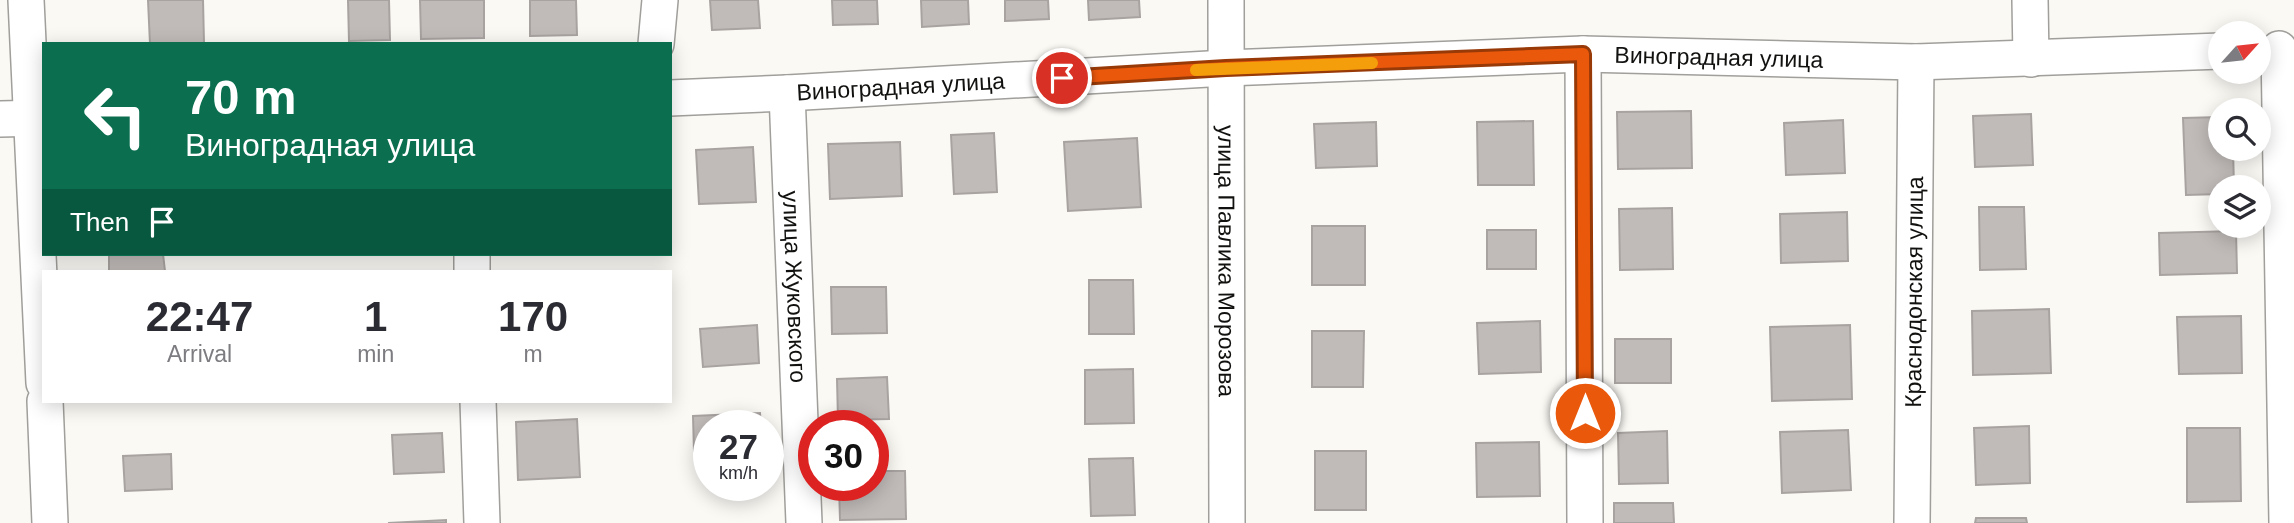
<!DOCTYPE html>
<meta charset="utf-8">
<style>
:root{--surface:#fff;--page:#f2f2f3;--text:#2b2b33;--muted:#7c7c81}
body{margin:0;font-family:Helvetica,sans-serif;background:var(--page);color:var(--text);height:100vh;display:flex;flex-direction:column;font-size:26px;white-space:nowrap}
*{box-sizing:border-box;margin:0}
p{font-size:23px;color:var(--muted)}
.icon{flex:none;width:38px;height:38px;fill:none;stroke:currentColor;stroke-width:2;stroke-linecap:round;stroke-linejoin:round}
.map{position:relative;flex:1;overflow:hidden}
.side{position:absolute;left:42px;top:270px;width:630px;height:133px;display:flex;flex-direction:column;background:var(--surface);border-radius:0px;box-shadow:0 4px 18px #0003}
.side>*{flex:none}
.hud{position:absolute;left:42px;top:42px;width:630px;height:214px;border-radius:0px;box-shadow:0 4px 18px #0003;background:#0b6e4f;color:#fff;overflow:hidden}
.needle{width:46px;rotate:63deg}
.tools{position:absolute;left:2208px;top:21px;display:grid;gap:14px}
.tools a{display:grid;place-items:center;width:63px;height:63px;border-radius:50%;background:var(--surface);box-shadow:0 4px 18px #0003;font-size:35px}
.speed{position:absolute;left:693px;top:410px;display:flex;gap:14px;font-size:35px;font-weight:700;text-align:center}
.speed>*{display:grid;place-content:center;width:91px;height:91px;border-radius:50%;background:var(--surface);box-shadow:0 4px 18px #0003;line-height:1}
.speed small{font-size:18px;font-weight:400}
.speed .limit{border:10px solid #d22;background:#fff;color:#111}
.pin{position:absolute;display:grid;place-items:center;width:60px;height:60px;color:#fff;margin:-30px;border:4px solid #fff;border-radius:50%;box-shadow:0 2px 7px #0007}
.me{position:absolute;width:77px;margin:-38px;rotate:0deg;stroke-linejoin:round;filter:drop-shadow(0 0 5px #0008)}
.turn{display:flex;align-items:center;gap:24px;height:147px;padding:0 28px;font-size:32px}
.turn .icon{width:91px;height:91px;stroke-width:2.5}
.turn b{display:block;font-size:49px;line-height:60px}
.then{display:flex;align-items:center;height:66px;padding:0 28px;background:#0003;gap:14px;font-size:26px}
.eta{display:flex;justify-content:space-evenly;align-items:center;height:119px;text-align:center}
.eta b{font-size:42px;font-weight:700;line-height:49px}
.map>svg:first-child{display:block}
</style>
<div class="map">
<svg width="2294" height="523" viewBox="0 0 2294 523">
<rect width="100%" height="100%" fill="#faf9f4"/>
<g fill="#c0bbb9" stroke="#a8a3a1" stroke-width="2">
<path d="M 148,0 L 203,0 L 204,43 L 150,44 Z"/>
<path d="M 348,0 L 389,0 L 390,40 L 349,41 Z"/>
<path d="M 420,0 L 484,0 L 484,38 L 421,39 Z"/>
<path d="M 530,0 L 576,0 L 577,35 L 530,36 Z"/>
<path d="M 710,0 L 758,0 L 760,28 L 712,30 Z"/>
<path d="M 832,0 L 877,0 L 878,24 L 833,25 Z"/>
<path d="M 921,0 L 968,0 L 969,24 L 922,27 Z"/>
<path d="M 1005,0 L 1048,0 L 1049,19 L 1005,21 Z"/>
<path d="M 1088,0 L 1139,0 L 1140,17 L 1089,20 Z"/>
<path d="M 1691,111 L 1692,168 L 1618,169 L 1617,112 Z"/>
<path d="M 2031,114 L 2033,165 L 1975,167 L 1973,116 Z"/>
<path d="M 2221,117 L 2221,149 L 2233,149 L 2234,187 L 2221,187 L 2221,194 L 2186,195 L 2183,118 Z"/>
<path d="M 1843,120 L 1845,173 L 1786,175 L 1784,123 Z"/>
<path d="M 1533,121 L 1534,185 L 1478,185 L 1477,122 Z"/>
<path d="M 1376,122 L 1377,166 L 1316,168 L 1314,124 Z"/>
<path d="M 994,133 L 997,192 L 954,194 L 951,135 Z"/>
<path d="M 1137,138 L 1141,207 L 1068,211 L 1064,142 Z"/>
<path d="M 900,142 L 902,196 L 830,199 L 828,144 Z"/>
<path d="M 753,147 L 756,202 L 699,204 L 696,150 Z"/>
<path d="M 1979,207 L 2024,207 L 2026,269 L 1980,270 Z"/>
<path d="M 1672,208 L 1673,269 L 1620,270 L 1619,209 Z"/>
<path d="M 1847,212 L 1848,261 L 1781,263 L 1780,214 Z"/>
<rect x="1312" y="226" width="53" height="59"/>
<rect x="1487" y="230" width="49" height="39"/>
<path d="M 2236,231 L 2237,273 L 2160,275 L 2159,233 Z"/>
<path d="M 163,254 L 165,271 L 109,271 L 109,255 Z"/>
<path d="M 1089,280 L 1133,280 L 1134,334 L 1089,334 Z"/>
<path d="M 831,287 L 886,287 L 887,333 L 832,334 Z"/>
<path d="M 2049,309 L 2051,373 L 1973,375 L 1972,311 Z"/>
<path d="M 2241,316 L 2242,373 L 2179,374 L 2177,317 Z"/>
<path d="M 1540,321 L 1541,372 L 1479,374 L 1477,323 Z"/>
<path d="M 757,325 L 759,363 L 703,367 L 700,329 Z"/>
<path d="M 1850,325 L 1852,399 L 1772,401 L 1770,327 Z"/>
<path d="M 1312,331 L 1364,331 L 1363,387 L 1312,387 Z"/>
<rect x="1615" y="339" width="56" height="44"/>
<path d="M 1133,369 L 1134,423 L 1085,424 L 1085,370 Z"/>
<path d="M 887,377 L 889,419 L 838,420 L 837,379 Z"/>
<path d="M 760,413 L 761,425 L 709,425 L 709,451 L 694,451 L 693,416 Z"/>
<path d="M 577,419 L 580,477 L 518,480 L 516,422 Z"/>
<path d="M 2029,426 L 2030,483 L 1976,485 L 1974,428 Z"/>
<path d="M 2187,428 L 2240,428 L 2241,501 L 2187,502 Z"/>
<path d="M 1848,430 L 1851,490 L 1782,493 L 1780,432 Z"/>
<path d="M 1667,431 L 1668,483 L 1619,484 L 1618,433 Z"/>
<path d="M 442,433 L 444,472 L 394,474 L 392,435 Z"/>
<path d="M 1539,442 L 1540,496 L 1477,497 L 1476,443 Z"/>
<rect x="1315" y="451" width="51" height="59"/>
<path d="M 171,454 L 172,489 L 125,491 L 123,456 Z"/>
<path d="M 1133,458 L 1135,515 L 1091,516 L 1089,459 Z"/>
<path d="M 873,471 L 905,471 L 906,519 L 840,520 L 839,485 L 873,485 Z"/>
<path d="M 1614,503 L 1673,503 L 1674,523 L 1614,523 Z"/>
<path d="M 1976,518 L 2026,518 L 2027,523 L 1975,523 Z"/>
<path d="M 446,520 L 446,523 L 388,523 Z"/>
</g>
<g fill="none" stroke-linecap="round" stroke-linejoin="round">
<g stroke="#a09f9b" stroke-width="38">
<g id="minor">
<path d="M 26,0 L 44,383"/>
<path id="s1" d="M 1226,0 L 1227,523"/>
<path d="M 2030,0 L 2031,59"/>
<path d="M 656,44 L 660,0"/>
<path d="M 2279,49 L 2287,523"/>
<path d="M 1583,54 L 1585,523"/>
<path id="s2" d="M 787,93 L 804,523"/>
<path id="s3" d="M 670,98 L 787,93 L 1226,68 L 1583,54 L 1916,62 L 2221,51"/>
<path d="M 0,119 L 44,118"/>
<path d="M 472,254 L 472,271"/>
<path d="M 45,401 L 50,523"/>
<path d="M 478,401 L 482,523"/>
<path id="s4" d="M 1912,523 L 1916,62"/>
</g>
</g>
<use href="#minor" stroke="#fff" stroke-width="35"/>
</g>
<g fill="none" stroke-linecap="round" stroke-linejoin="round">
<g stroke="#983908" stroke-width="18">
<path id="route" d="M 1062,78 L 1226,68 L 1583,54 L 1585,413"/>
</g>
<use href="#route" stroke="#ea580c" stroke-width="12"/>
<path stroke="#f59e0b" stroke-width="12" d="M 1196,70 L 1372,63"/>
</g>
<g text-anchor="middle" stroke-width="6" stroke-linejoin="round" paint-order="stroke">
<g font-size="23" fill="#11110f" stroke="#fff">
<text dy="8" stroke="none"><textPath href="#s3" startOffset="1050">Виноградная улица</textPath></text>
<text dy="8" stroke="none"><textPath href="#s3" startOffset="231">Виноградная улица</textPath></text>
<text dy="8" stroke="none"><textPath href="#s1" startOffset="261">улица Павлика Морозова</textPath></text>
<text dy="8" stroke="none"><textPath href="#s2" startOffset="194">улица Жуковского</textPath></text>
<text dy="8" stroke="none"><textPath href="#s4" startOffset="231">Краснодонская улица</textPath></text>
</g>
</g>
</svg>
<div class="tools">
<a><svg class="needle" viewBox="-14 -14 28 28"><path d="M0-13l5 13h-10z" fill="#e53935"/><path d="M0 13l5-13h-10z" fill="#7c7c81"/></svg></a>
<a><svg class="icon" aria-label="search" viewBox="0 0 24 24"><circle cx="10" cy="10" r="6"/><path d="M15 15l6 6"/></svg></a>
<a><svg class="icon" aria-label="layers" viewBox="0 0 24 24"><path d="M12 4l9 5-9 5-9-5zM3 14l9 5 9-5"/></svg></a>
</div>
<div class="speed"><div>27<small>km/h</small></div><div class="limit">30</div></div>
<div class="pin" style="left:1062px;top:78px;background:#d93025"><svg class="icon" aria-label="arrive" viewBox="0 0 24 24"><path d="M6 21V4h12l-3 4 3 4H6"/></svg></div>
<svg class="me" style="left:1585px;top:413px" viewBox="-20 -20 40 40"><circle r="17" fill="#ea580c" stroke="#fff" stroke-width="3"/><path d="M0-11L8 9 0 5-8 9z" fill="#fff"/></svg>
<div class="hud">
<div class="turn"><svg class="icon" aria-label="left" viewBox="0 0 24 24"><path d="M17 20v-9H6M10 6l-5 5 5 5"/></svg><div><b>70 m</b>Виноградная улица</div></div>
<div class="then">Then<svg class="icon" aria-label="arrive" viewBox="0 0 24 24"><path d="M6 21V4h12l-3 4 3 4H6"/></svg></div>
</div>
<section class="side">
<div class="eta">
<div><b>22:47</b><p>Arrival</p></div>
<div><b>1</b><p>min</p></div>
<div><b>170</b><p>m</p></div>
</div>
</section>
</div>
